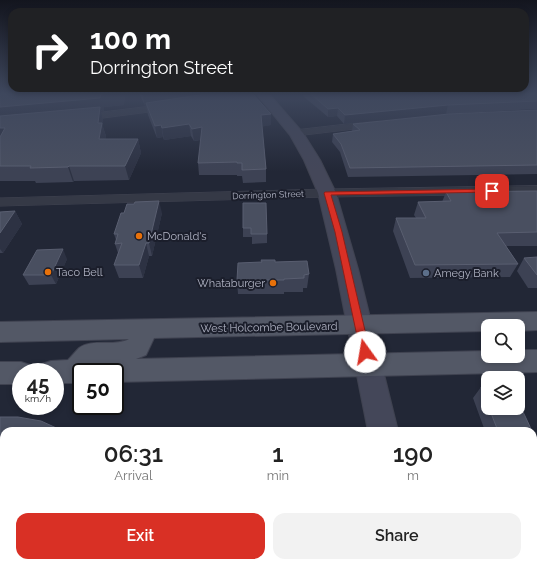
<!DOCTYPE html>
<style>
:root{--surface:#fff;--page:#f2f2f2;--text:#222;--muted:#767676;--accent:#d93025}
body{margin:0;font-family:Raleway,sans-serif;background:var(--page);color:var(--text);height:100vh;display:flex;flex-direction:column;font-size:15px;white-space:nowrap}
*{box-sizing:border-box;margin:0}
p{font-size:13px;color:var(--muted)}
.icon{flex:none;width:22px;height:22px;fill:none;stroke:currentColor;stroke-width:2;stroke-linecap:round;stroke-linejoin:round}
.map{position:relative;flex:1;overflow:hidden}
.drawer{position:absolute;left:0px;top:427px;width:537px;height:140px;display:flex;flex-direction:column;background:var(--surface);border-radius:12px 12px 0 0;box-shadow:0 2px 6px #0003}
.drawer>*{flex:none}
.banner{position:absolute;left:8px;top:8px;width:521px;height:84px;border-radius:12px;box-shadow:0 2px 6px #0003;background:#202124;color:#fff;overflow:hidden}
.buttons{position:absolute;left:481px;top:319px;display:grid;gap:8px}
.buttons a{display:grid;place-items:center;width:44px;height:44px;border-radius:8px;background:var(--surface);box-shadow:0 2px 6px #0003;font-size:20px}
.speed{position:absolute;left:12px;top:363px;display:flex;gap:8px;font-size:20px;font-weight:700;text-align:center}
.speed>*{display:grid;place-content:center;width:52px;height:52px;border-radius:50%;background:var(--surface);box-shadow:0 2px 6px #0003;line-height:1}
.speed small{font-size:10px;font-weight:400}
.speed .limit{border:2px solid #111;border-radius:6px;background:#fff;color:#111}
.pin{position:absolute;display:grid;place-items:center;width:34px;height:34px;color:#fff;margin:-17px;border-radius:8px;box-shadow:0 2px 6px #0006}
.me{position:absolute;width:44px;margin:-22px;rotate:347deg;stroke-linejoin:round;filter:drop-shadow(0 0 3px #0008)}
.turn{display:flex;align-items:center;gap:14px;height:84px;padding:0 16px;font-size:18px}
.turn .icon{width:52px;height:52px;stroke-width:2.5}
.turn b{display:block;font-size:28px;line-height:34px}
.eta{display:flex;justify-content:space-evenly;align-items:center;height:68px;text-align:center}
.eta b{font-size:24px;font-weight:600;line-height:28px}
.cta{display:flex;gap:8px;margin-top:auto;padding:8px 16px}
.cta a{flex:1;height:46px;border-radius:12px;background:var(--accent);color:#fff;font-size:16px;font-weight:600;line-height:46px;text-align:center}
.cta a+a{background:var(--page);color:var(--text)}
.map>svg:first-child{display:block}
</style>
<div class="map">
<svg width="537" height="567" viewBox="0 0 537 567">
<rect width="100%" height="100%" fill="#222736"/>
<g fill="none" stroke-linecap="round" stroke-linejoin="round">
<g stroke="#3f4250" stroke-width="1">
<g id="minor">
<path d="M 169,104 L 174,107 L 172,109 L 80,121 L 75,118 L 80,115 Z"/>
<path d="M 375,121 L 380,124 L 379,126 L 296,136 L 291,133 L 296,130 Z"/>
<path d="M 537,186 L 537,194 L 327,197 L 0,206 L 0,198 L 327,189 Z"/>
</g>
</g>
<g stroke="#3f4250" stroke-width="2">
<g id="secondary">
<path d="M 256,93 L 268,93 L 303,133 L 320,160 L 336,193 L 358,269 L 398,431 L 368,431 L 336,269 L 318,193 L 304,160 L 290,135 Z"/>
<path d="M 395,563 L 431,563 L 432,567 L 396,567 Z"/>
</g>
</g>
<g stroke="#3f4250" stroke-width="2">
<g id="primary">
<path d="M 537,312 L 537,330 L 518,331 L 518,326 L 488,326 L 488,331 L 154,338 L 146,355 L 136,359 L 488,351 L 488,356 L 518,356 L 518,350 L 537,350 L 537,372 L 115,382 L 115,372 L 81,372 L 81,383 L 55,383 L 55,372 L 38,372 L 42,364 L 51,361 L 68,360 C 72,356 75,352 79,348 C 92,338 115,347 129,339 L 0,342 L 0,322 Z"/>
<path d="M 0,362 L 21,362 L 30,365 L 34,372 L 21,372 L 21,384 L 0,384 Z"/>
</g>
</g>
<use href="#minor" fill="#353946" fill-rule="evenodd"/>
<use href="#secondary" fill="#444759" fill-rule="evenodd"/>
<use href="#primary" fill="#535866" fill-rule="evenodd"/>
</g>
<g fill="#3d4254">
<path d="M 0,93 L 125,93 L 124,105 L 104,107 L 104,111 L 101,111 L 103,120 L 103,127 L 106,136 L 105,139 L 138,139 L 141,153 L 129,180 L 74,181 L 73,182 L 36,183 L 35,181 L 0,181 Z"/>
<path d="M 139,93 L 252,93 L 271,114 L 271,125 L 262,126 L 266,169 L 266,182 L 243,183 L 242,176 L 237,176 L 237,175 L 199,175 L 198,163 L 201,140 L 194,141 L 191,136 L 164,140 L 163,137 L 157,138 L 148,115 L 146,106 L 145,106 Z"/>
<path d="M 304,93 L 537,93 L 537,109 L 446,114 L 344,124 L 337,116 L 328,117 L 303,96 Z"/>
<path d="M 537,110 L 537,174 L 348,177 L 340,152 L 332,142 L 333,134 L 352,131 L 353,124 Z"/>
<path d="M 537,191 L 537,246 L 506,246 L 518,264 L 510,277 L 410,278 L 393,231 L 396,218 L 416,218 L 414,215 L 418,202 L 442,202 L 446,192 Z"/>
<path d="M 243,203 L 267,234 L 267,243 L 252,244 L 252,237 L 243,237 Z"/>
<path d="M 15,211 L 22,224 L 3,253 L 0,253 L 0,212 Z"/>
<path d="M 124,213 L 162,213 L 152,256 L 149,256 L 143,278 L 119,278 L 114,265 L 118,253 L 115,244 L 116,240 L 114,234 Z"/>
<path d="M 537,257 L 537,288 L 528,288 L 517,271 L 524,258 Z"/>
<path d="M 67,259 L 56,284 L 29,285 L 23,275 Z"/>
<path d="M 261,262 L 275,262 L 309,274 L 307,288 L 303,288 L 303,292 L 284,292 L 284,294 L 238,294 L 237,280 Z"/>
<path d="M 481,387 L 488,387 L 488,408 L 518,408 L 532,431 L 485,431 L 473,398 Z"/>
<path d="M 533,434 L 537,442 L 537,499 L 535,494 L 533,494 Z"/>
<path d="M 497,563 L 533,563 L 537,567 L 482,567 L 487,564 L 498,564 Z"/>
</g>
<g fill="#2d3243">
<path d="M 117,93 L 125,93 L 124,105 L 104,107 L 104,111 L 101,111 L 103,120 L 103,127 L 106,136 L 104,153 L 0,120 L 0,107 L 101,94 Z"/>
<path d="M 142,93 L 229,93 L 146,103 L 146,106 L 145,106 Z"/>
<path d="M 448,105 L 446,114 L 344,124 L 345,115 Z"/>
<path d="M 338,108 L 337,116 L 328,117 L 328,109 Z"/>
<path d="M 271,114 L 271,125 L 261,127 L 261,115 Z"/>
<path d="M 189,124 L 191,136 L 164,140 L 162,128 Z"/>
<path d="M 161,125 L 163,137 L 157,138 L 155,126 Z"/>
<path d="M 202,127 L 204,139 L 194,141 L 192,129 Z"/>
<path d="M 0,128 L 5,128 L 0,143 Z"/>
<path d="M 138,139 L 141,153 L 129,180 L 125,166 Z"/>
<path d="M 69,166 L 74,181 L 73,182 L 68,167 Z"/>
<path d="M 159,201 L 162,213 L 152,256 L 149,243 Z"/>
<path d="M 15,211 L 22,224 L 3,253 L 0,249 L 0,233 Z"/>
<path d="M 146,243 L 149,256 L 143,278 L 139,265 Z"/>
<path d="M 63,249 L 67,259 L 56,284 L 51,275 Z"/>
</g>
<g fill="#494f60" stroke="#595e70">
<path d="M 0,93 L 117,93 L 101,94 L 100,98 L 0,107 Z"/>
<path d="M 213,93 L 252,93 L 271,114 L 261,115 L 266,169 L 242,170 L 242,163 L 237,163 L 237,162 L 198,163 L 202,127 L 192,129 L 189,124 L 162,128 L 161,125 L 155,126 L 146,103 Z"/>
<path d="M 310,93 L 537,93 L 537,101 L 448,105 L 345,115 L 338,108 L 328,109 Z"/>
<path d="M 100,107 L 98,123 L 102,123 L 99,139 L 138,139 L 125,166 L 69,166 L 68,167 L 30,168 L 31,166 L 0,166 L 0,137 L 5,128 L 0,128 L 0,116 Z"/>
<path d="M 537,110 L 537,165 L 350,168 L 341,144 L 333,134 L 360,130 L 353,124 L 449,114 Z"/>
<path d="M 537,191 L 537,232 L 497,233 L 518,264 L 415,265 L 396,218 L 426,218 L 418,202 L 451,201 L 446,192 Z"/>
<path d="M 159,201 L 149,243 L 146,243 L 139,265 L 114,265 L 122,243 L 115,244 L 118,234 L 114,234 L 121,213 L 124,213 L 127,204 L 134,204 L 135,202 Z"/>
<path d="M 243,203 L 266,203 L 267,234 L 251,234 L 251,228 L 243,228 Z"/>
<path d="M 15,211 L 0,233 L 0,212 Z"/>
<path d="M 63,249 L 51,275 L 23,275 L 37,250 Z"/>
<path d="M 537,257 L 537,275 L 524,258 Z"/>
<path d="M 261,260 L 275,260 L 275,262 L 307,261 L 309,274 L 304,275 L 304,278 L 284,279 L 284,280 L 237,280 L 238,263 L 262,262 Z"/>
<path d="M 481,387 L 488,387 L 488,405 Z"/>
<path d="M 518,401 L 532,431 L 498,431 L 489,408 L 518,408 Z"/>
<path d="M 0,417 L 18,417 L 41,421 L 63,431 L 4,431 L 4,563 L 186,563 L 189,567 L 0,567 Z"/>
<path d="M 431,428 L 454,428 L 455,431 L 432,431 Z"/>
<path d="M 533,434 L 537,442 L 537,485 L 533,485 Z"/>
<path d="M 533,537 L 537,537 L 537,567 L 488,567 L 487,564 L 511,564 L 511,563 L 533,563 Z"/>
</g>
<linearGradient id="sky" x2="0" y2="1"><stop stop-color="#13151e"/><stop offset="0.54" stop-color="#3e475d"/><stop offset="1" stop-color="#3e475d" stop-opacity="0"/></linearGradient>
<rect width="537" height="172" fill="url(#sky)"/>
<path fill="#d93025" stroke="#8d1f18" d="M 492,189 L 494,189 L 494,192 L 331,195 L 342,232 L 370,352 L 369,355 L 365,356 L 361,355 L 335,232 L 324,193 L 325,192 Z"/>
<g fill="#e8710a" stroke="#1b1e2b" stroke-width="1.5">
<circle cx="139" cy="236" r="4"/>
<circle cx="48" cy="272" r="4"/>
<circle cx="273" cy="283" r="4"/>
</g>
<circle fill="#5c6f8a" stroke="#1b1e2b" stroke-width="1.5" cx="426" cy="273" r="4"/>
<g text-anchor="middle" stroke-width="4" stroke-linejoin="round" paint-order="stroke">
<g font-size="9" fill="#b0b3c3" stroke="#1b1e2b">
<text transform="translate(268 195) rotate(-2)" y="3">Dorrington Street</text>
</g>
<g font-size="11" fill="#b0b3c3" stroke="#1b1e2b" text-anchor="start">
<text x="147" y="240">McDonald's</text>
<text x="56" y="276">Taco Bell</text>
<text x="434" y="277">Amegy Bank</text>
<text x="265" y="287" text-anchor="end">Whataburger</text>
</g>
<g font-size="11" fill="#b0b3c3" stroke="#1b1e2b">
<text transform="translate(269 327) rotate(-1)" y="4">West Holcombe Boulevard</text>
</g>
</g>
</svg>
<div class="buttons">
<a><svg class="icon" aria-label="search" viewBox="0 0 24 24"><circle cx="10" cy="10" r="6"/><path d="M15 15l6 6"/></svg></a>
<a><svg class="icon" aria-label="layers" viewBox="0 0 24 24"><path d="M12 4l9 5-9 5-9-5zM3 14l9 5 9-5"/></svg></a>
</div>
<div class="speed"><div>45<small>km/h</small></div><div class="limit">50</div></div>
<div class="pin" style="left:492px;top:191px;background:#d93025"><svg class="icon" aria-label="arrive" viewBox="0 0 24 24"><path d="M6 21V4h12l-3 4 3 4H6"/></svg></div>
<svg class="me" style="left:365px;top:352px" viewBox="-20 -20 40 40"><circle r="19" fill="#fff"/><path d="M0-13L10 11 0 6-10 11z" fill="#d93025"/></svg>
<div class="banner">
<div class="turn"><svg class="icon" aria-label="right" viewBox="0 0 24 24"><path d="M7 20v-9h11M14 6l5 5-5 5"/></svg><div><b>100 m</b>Dorrington Street</div></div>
</div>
<section class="drawer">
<div class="eta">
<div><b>06:31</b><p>Arrival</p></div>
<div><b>1</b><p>min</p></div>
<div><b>190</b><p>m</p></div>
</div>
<div class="cta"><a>Exit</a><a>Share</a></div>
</section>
</div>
